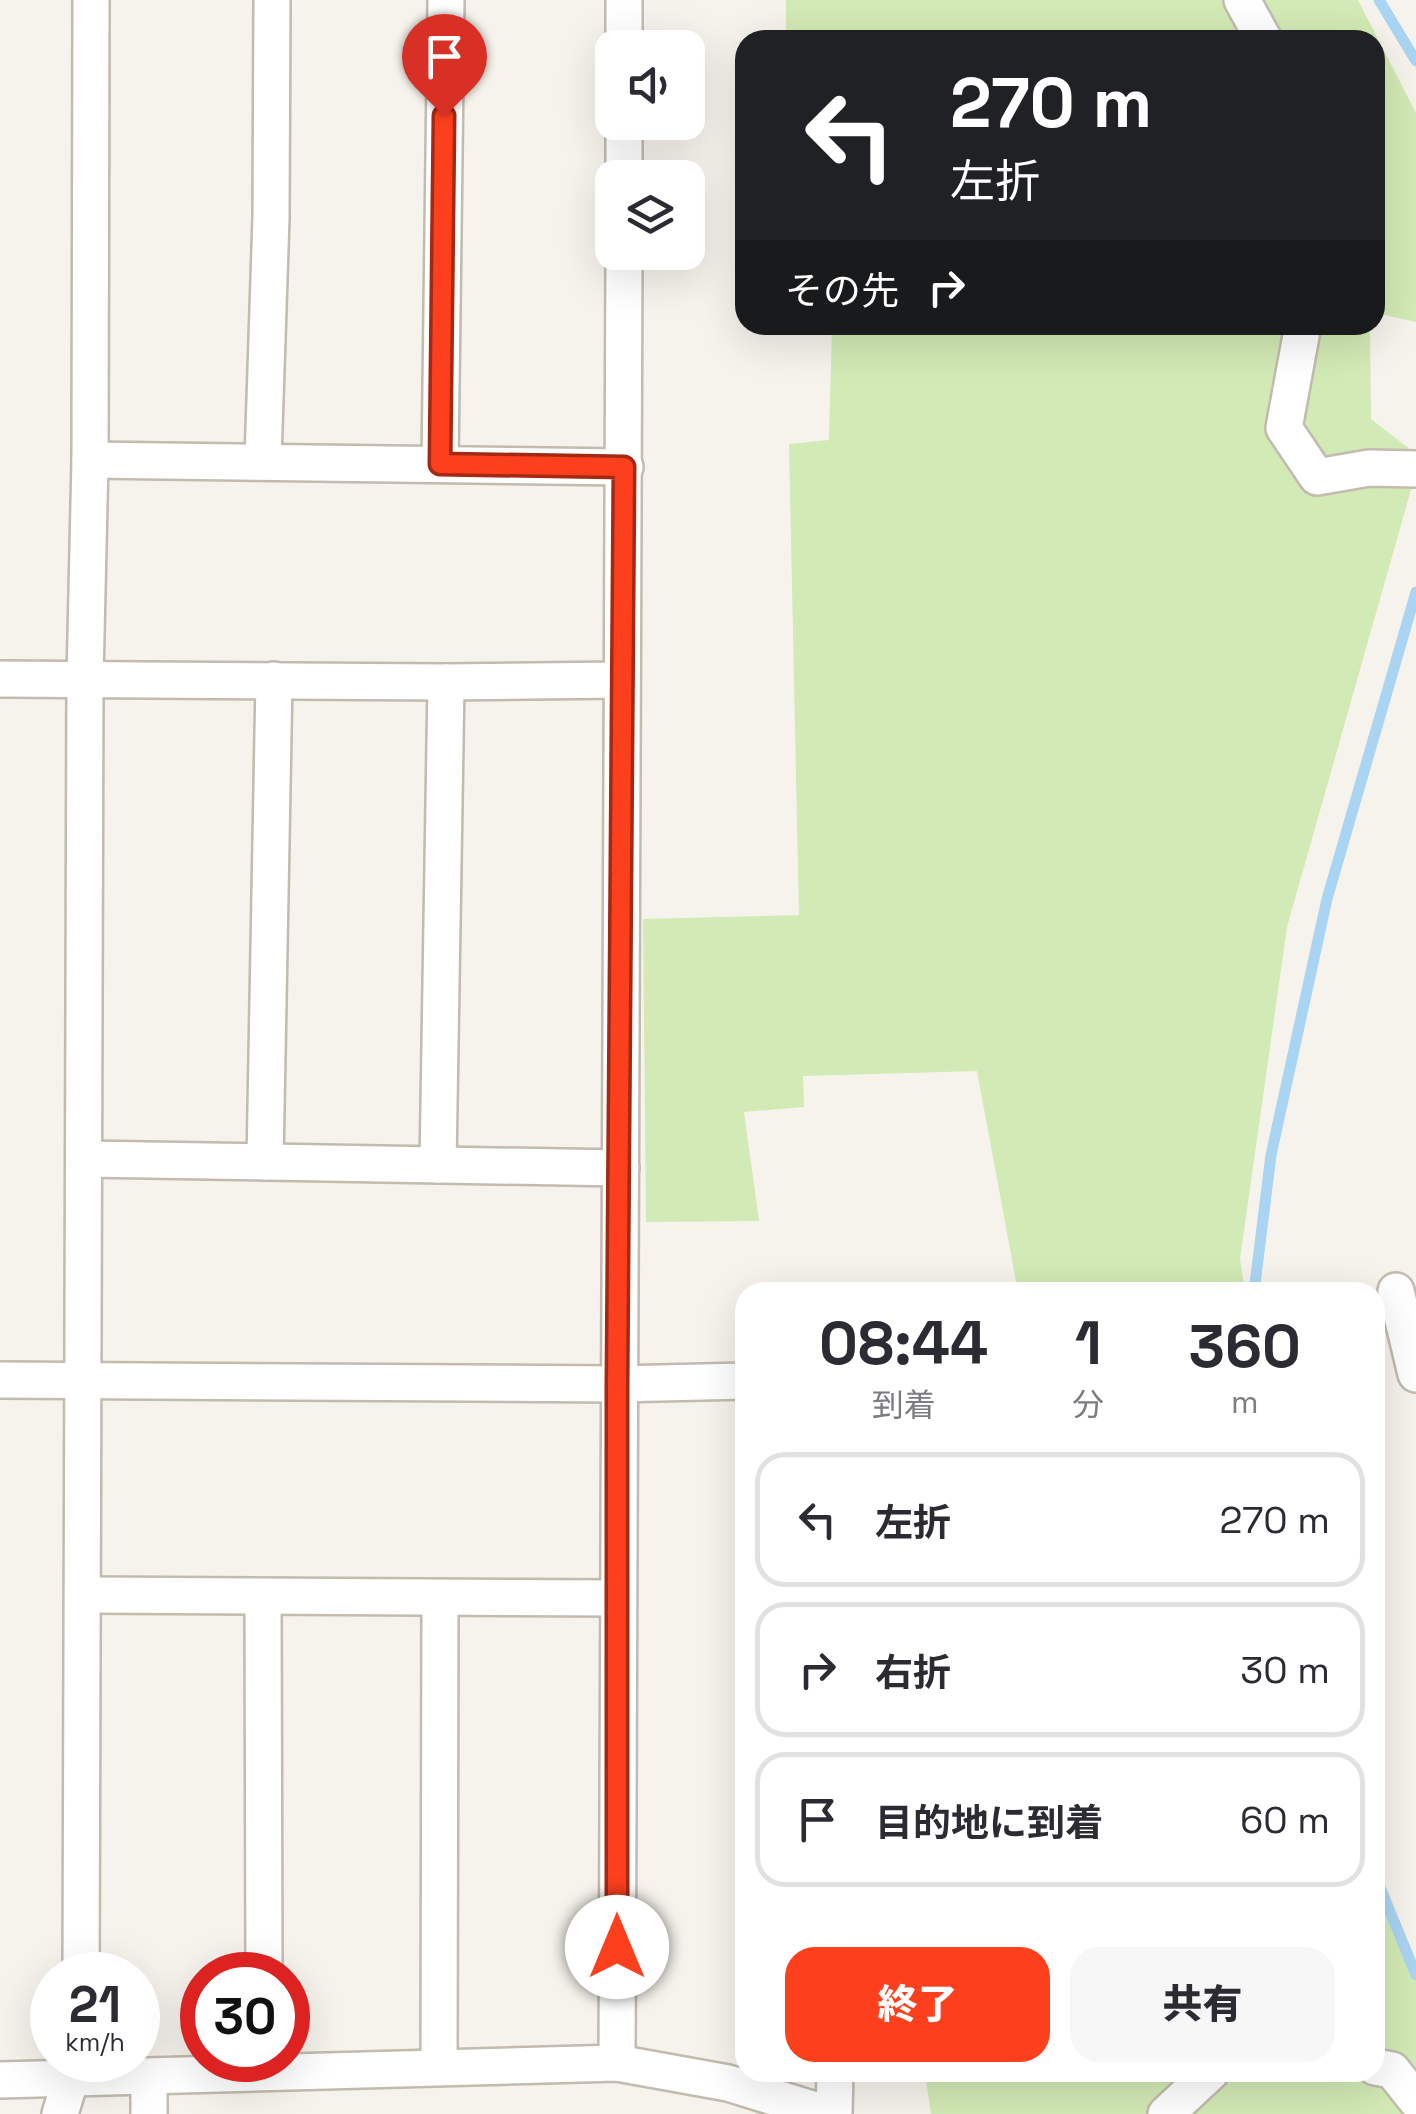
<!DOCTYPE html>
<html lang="ja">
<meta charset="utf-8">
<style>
:root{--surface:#fff;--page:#f7f7f7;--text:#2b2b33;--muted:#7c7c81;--line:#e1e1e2;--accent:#fc3f1d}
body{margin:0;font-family:"Space Grotesk","Noto Sans JP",sans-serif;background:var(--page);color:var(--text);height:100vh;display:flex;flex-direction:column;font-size:38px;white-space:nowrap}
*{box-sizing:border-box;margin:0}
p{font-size:32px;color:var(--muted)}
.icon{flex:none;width:55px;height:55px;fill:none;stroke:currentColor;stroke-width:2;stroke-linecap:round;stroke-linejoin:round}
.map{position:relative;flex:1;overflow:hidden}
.sheet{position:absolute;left:735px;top:1282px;width:650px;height:800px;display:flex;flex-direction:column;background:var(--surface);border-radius:30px;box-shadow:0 10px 40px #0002}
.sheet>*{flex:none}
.top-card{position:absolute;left:735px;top:30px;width:650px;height:305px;border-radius:30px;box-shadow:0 10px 40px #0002;background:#202124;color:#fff;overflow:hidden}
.fabs{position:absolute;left:595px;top:30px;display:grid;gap:20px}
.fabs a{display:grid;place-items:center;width:110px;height:110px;border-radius:20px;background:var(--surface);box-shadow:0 10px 40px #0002;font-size:50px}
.speed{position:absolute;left:30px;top:1952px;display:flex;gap:20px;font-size:50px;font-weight:700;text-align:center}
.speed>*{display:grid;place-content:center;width:130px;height:130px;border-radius:50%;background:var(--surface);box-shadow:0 10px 40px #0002;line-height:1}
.speed small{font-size:25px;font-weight:400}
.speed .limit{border:15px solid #d22;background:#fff;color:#111}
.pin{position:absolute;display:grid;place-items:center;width:85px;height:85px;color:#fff;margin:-102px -42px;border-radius:50% 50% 50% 0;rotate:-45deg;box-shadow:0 0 10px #0007}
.pin .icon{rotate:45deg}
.me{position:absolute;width:110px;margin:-55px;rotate:0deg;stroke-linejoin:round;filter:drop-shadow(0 0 8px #0008)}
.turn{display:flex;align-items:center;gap:35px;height:210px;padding:0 50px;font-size:45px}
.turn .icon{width:130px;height:130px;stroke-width:2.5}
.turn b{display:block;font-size:70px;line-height:85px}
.then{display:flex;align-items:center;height:95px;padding:0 50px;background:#0003;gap:20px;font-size:38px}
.eta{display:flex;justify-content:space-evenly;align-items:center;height:170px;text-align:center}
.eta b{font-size:60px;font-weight:800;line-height:70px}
.cta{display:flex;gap:20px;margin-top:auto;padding:20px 50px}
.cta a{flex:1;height:115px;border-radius:30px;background:var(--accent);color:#fff;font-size:40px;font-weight:800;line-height:115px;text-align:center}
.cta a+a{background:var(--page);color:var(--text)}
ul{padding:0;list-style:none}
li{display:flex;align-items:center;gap:30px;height:135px;margin:0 20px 15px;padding:0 30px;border:5px solid var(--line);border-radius:30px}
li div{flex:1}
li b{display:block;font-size:38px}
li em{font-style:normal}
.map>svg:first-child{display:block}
</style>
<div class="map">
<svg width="1416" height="2114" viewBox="0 0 1416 2114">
<rect width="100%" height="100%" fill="#f6f3ec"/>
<g fill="#d2eab5">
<path d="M 786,0 L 1358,0 L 1416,113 L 1416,322 L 1375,313 L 1375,40 L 786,40 Z"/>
<path d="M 832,325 L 1370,325 L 1371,419 L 1416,454 L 1416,472 L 1287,927 L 1240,1259 L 1245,1292 L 1018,1292 L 977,1071 L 803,1076 L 804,1107 L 744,1112 L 759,1221 L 646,1222 L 643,919 L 799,915 L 789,444 L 829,440 Z"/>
<path d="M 1375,1875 L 1416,1975 L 1416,2114 L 931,2114 L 925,2073 L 1375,2072 Z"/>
</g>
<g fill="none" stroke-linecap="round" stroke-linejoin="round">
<g stroke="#a9d4f2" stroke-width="11">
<path d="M 1379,0 L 1416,61"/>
<path d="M 1254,1292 L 1271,1155 L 1327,899 L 1416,592"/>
<path d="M 1375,1875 L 1416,1975"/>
</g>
<g stroke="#c2bbae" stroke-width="40">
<g id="minor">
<path d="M 624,0 L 624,48"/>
<path d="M 1242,0 L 1264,40"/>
<path d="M 624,122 L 624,178"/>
<path d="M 1303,325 L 1284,428 L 1317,477 L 1369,468 L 1416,469"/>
<path d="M 90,460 L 625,467"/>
<path d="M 263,460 L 271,218 L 272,0"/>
<path d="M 440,463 L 446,0"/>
<path d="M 0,679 L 446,682 L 622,680"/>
<path d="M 85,1159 L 621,1168"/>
<path d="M 265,1162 L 274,680"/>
<path d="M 438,1165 L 446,682"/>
<path d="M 1396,1291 L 1416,1374"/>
<path d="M 0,1380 L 617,1384 L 745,1381"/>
<path d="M 84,1595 L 618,1598"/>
<path d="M 263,1598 L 264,1975"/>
<path d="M 81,1975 L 85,679 L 90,460 L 91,0"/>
<path d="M 617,2063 L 624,252"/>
<path d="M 439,2067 L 440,1599"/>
<path d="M 1375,2067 L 1392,2070 L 1416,2100"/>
<path d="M 149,2077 L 149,2114"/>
<path d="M 0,2080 L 617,2063 L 728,2083 L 828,2114"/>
<path d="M 60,2114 L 76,2061"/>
<path d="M 834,2114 L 835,2072"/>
<path d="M 1166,2114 L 1211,2072"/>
</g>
</g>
<use href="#minor" stroke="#fff" stroke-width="35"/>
</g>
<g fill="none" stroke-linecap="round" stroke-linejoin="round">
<g stroke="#a42913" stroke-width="25">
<path id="route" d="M 444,116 L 440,464 L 624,467 L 617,1384 L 617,1947"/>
</g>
<use href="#route" stroke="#fc3f1d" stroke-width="18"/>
</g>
</svg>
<div class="fabs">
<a><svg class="icon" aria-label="sound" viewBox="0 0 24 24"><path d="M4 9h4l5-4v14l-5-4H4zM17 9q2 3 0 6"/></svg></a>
<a><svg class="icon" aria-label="layers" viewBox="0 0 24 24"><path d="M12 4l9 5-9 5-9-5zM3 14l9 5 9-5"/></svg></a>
</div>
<div class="speed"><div>21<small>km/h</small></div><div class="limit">30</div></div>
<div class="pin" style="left:444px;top:116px;background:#d93025"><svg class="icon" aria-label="arrive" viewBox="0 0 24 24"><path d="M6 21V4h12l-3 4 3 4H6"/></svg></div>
<svg class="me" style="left:617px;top:1947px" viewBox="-20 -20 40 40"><circle r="19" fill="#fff"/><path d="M0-13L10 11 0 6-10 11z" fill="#fc3f1d"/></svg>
<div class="top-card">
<div class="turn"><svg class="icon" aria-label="left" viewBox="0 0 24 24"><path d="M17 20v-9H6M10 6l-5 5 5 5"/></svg><div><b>270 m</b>左折</div></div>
<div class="then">その先<svg class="icon" aria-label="right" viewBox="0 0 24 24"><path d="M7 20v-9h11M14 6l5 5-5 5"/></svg></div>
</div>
<section class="sheet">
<div class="eta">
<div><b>08:44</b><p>到着</p></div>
<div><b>1</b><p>分</p></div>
<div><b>360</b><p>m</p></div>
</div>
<ul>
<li><svg class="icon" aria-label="left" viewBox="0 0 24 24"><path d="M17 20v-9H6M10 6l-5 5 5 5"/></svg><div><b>左折</b></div><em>270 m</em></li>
<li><svg class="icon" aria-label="right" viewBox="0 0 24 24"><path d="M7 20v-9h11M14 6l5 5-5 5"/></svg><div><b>右折</b></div><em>30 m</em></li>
<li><svg class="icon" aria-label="arrive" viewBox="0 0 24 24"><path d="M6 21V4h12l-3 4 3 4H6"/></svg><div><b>目的地に到着</b></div><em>60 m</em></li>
</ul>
<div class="cta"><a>終了</a><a>共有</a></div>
</section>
</div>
